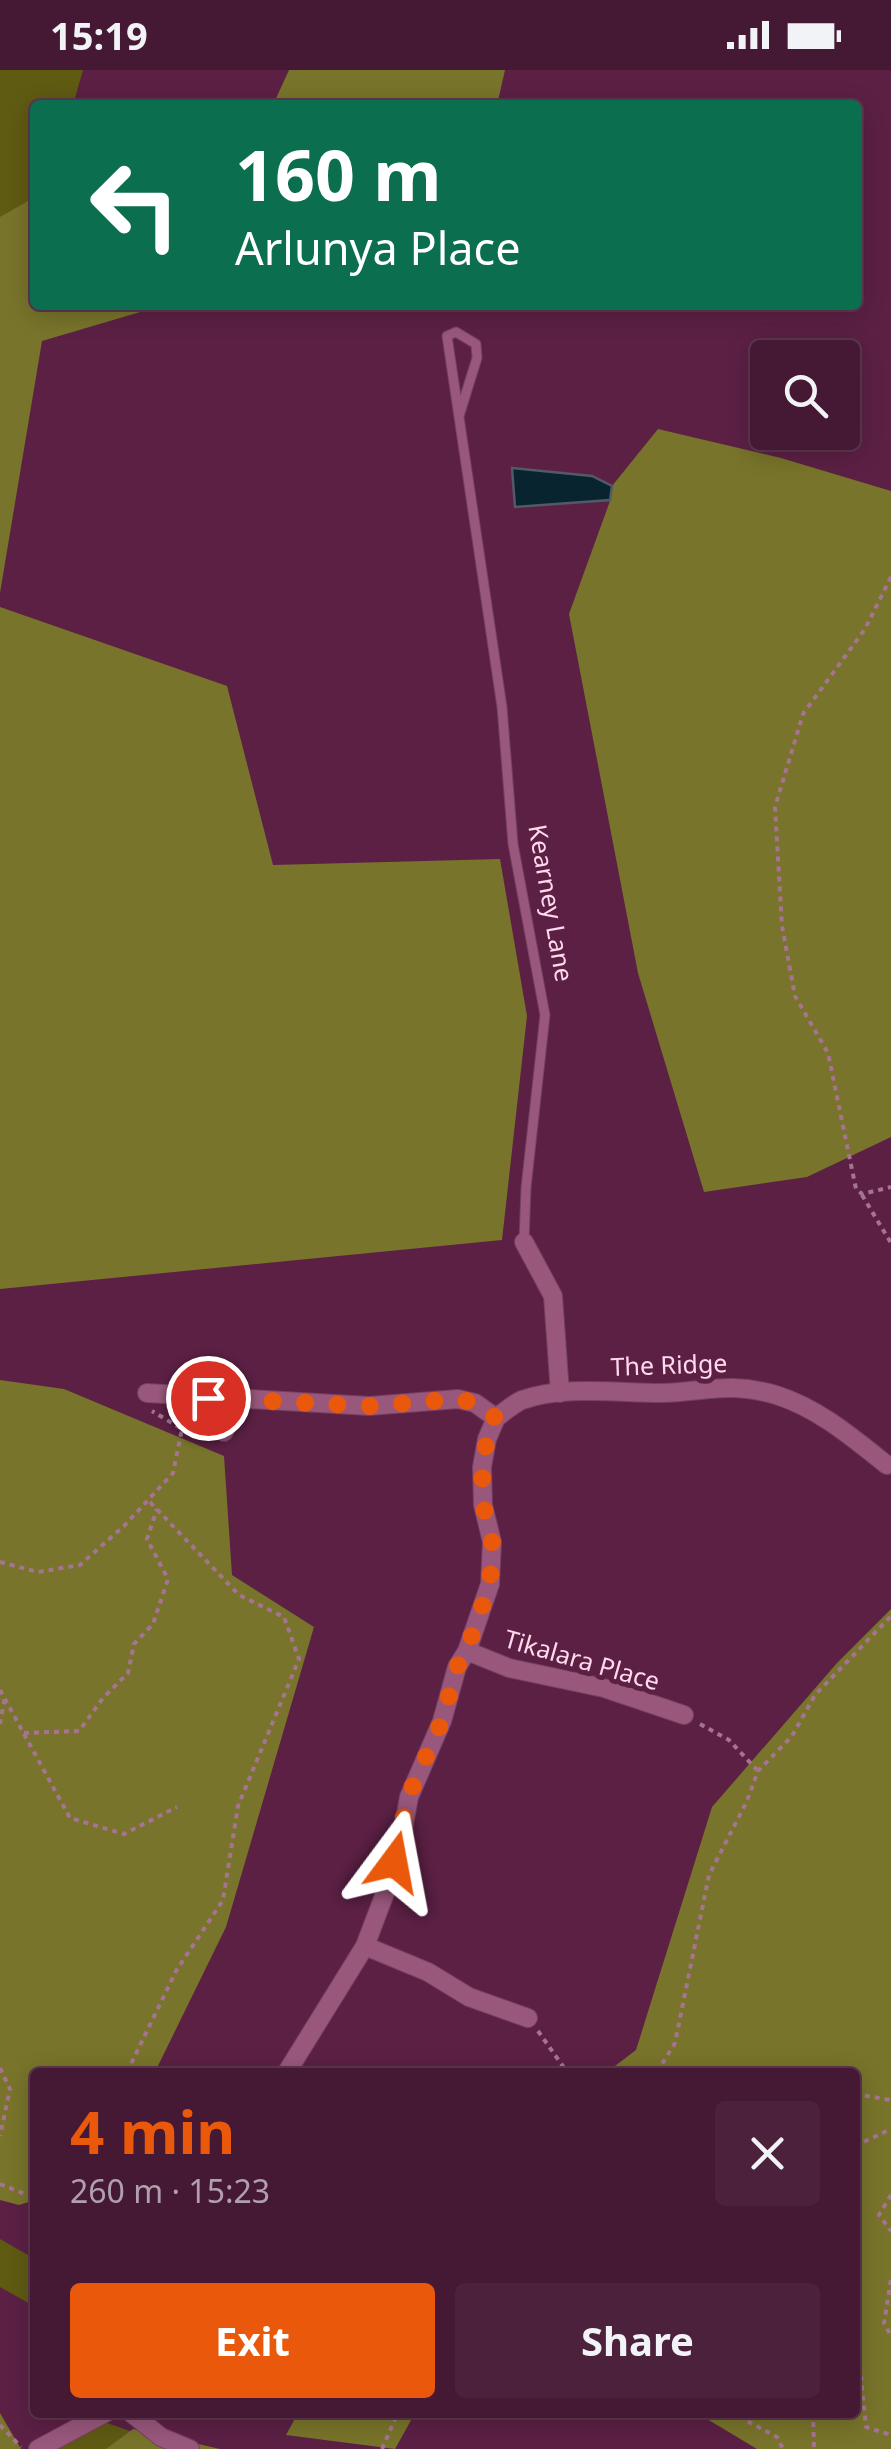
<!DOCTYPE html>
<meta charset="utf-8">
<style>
:root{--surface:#451834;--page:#4c213c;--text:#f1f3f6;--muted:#b0a0ac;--line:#5d374f;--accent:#ea580c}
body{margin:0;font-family:"Noto Sans",sans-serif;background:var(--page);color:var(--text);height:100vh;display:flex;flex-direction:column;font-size:38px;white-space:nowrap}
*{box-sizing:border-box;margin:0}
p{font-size:32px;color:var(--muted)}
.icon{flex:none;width:55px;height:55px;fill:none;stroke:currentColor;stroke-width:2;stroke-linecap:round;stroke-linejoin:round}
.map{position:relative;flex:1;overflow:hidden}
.side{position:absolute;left:30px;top:1998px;width:830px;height:350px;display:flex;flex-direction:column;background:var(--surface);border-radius:10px;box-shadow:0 5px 25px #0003,0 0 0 2px var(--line)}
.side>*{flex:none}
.guide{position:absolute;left:30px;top:30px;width:832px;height:210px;border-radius:10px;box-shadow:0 5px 25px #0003,0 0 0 2px var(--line);background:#0b6e4f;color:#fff;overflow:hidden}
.controls{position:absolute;left:750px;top:270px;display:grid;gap:20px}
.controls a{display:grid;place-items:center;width:110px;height:110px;border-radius:10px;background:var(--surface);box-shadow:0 5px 25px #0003,0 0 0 2px var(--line);font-size:50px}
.pin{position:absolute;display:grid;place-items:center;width:85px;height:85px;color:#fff;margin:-42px;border:5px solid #fff;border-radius:50%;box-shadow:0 2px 10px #0007}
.me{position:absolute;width:110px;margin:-55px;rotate:13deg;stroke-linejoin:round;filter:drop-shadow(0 0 8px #0008)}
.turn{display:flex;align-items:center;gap:35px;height:210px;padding:0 40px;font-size:45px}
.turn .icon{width:130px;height:130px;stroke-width:2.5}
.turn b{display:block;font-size:70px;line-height:85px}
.round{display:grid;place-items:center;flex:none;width:105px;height:105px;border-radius:10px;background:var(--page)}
.headline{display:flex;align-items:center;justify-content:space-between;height:170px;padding:0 40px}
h1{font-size:60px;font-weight:700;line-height:75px;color:var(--accent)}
.action{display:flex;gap:20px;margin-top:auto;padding:20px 40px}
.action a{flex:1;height:115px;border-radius:10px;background:var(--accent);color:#fff;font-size:40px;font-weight:700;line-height:115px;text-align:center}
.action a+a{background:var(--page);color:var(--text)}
.status{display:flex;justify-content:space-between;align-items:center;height:70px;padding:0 50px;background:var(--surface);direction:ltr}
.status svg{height:28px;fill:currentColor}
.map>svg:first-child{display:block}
</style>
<div class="status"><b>15:19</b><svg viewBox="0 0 49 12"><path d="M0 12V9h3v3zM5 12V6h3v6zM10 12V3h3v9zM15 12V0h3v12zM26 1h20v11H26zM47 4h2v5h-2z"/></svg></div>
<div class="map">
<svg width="891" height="2379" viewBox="0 0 891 2379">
<rect width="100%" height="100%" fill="#5c2045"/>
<g fill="#5f5b13">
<path d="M 0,0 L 83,0 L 73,35 L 35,35 L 35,173 L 0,299 Z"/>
<path d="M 0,2169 L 35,2189 L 35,2229 L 32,2235 L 0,2217 Z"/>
<path d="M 107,2353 L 171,2375 L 180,2379 L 40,2379 Z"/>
</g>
<g fill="#78742b">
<path d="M 289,0 L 505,0 L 497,35 L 273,35 Z"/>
<path d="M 35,127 L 35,235 L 164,235 L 42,271 L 0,523 L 0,147 Z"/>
<path d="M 658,359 L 781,388 L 891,421 L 891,1067 L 807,1107 L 704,1122 L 638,903 L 569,544 L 610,431 L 612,416 Z"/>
<path d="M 0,537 L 227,616 L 273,795 L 500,789 L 527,946 L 502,1170 L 0,1219 Z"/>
<path d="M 0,1310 L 64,1319 L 224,1386 L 232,1505 L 314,1557 L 226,1857 L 155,2002 L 35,2002 L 35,2130 L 19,2135 L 0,2130 Z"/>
<path d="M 891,1539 L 891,2379 L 757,2379 L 697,2343 L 855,2342 L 855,2002 L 607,2002 L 636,1980 L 712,1737 L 837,1593 Z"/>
<path d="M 0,2343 L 21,2379 L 0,2379 Z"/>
<path d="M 298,2343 L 298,2342 L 415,2343 L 395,2379 L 286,2365 Z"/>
<path d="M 133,2359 L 220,2379 L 106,2379 Z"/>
</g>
<path fill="#08242e" stroke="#525a67" stroke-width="2.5" d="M 512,398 L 592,406 L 612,416 L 610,430 L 515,437 Z"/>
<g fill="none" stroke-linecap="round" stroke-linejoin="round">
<g stroke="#754061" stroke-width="11">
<path id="service" d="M 459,346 L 477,288 L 476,274 L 456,262 L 447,266 L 502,637 L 513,774 L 545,945 L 526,1118 L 524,1171"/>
</g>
<g stroke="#754061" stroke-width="20">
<g id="minor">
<path d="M 524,1172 L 553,1226 L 560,1323"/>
<path d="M 147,1323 L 369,1336 L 458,1329 L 475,1333 L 496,1348"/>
<path d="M 496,1348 C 504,1342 513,1334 522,1330 C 564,1315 617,1323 661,1323 C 706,1322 728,1311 776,1325 C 818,1338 853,1368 887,1395"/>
<path d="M 224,1362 L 239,1330"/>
<path d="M 467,1581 L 509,1598 L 604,1618 L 684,1645"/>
<path d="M 365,1876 L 428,1902 L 469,1927 L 528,1948"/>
<path d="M 287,2002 L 365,1876 L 387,1818 L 402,1766 L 409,1727 L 442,1651 L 457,1597 L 467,1581 L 490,1514 L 492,1472 L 483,1435 L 482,1397 L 487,1369 L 496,1348"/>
<path d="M 130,2342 L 161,2367 L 190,2379"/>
<path d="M 38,2379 L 107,2342"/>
</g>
</g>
<g stroke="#a67491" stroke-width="4" stroke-dasharray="5 5" stroke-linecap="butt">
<path d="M 891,507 L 865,559 L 803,644 L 775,737 L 782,856 L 795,926 L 828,983 L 856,1119 L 862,1124 L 891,1117"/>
<path d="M 862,1125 L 891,1173"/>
<path d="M 0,1492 L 38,1502 L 80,1495 L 125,1455 L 173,1403 L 182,1359 L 152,1341"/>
<path d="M 0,1620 L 70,1748 L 124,1764 L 177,1737"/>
<path d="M 0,1654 L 5,1626"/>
<path d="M 700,1654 L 729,1670 L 758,1701"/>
<path d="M 24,1663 L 79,1661 L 103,1628 L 128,1603 L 134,1574 L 153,1554 L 168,1509 L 147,1469 L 157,1439"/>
<path d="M 538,1961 L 567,2002"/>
<path d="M 0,1998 L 10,2019 L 0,2066"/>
<path d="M 127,2002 L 176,1901 L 223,1830 L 238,1736 L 299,1589 L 284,1547 L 239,1525 L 147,1429"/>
<path d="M 657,2002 L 675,1973 L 709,1805 L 747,1731 L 758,1701 L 792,1666 L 815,1625 L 891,1546"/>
<path d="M 855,2024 L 891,2030"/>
<path d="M 855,2076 L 891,2059"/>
<path d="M 0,2114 L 25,2124 L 35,2123"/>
<path d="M 891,2125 L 879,2145 L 891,2161"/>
<path d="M 891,2210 L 884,2253 L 891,2266"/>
<path d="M 855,2246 L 866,2357 L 891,2365"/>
<path d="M 730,2342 L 777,2367 L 783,2379"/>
<path d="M 813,2342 L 814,2379"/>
<path d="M 0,2355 L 21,2377"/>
<path d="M 382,2379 L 398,2342"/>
</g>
<use href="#service" stroke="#99577c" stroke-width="9"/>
<use href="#minor" stroke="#99577c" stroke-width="18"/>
</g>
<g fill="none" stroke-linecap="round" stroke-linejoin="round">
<path stroke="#ea580c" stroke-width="18" stroke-dasharray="0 32.4" d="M 208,1328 L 369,1336 L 458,1329 L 475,1333 L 496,1348 L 487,1369 L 482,1397 L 483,1434 L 492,1472 L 490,1514 L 466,1582 L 457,1597 L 442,1651 L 408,1727 L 394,1792"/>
</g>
<g text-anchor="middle" stroke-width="10" stroke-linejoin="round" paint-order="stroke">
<g font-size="25" fill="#ffd9ec" stroke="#5c2045">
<text transform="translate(551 833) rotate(80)" y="9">Kearney Lane</text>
<text transform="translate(669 1295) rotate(-2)" y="9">The Ridge</text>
<text transform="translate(582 1590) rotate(16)" y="9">Tikalara Place</text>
</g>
</g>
</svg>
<div class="controls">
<a><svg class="icon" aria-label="search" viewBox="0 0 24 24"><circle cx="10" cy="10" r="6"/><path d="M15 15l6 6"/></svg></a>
</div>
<div class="pin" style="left:208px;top:1328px;background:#d93025"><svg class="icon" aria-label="arrive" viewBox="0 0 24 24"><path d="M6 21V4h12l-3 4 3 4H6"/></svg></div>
<svg class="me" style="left:394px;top:1792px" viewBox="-20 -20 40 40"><path d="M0-17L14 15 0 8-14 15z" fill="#ea580c" stroke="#fff" stroke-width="4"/></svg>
<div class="guide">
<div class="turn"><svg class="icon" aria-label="left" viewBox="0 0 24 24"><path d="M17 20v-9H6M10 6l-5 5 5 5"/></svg><div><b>160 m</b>Arlunya Place</div></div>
</div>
<section class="side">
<div class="headline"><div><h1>4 min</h1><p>260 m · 15:23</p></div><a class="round"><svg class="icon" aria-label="close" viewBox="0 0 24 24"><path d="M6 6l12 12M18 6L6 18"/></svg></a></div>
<div class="action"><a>Exit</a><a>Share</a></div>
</section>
</div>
